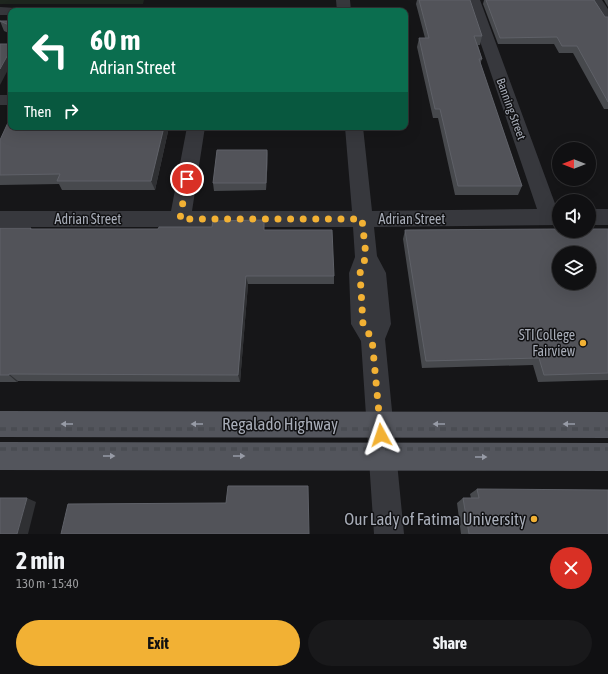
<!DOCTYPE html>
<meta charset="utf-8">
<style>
:root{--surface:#101012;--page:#19191b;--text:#f1f3f6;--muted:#9c9d9f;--line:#303032;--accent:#f2b134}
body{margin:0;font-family:"Asap Condensed",sans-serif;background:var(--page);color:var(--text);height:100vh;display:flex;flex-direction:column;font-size:15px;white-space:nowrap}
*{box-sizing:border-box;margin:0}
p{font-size:13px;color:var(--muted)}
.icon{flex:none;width:22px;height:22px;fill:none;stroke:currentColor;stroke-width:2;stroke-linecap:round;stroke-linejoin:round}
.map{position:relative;height:534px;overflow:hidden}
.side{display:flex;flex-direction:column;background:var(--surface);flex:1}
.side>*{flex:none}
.hud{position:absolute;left:8px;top:8px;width:400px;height:122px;border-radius:8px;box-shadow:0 4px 16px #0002,0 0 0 1px var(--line);background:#0b6e4f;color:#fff;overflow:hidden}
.needle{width:26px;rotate:270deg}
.tools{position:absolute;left:552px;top:142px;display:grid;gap:8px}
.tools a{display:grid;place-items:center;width:44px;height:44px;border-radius:50%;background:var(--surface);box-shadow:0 4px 16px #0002,0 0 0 1px var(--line);font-size:20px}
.pin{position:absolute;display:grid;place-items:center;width:34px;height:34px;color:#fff;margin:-17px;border:2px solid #fff;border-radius:50%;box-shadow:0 1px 4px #0007}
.me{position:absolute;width:44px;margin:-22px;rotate:355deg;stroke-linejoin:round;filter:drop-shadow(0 0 3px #0008)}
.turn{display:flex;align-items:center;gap:14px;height:84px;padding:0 16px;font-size:18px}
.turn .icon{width:52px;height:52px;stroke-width:2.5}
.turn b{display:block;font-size:28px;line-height:34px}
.then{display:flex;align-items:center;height:38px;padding:0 16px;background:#0003;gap:8px;font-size:15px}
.round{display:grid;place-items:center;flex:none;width:42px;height:42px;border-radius:21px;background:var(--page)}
.summary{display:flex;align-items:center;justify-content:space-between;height:68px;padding:0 16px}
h1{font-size:24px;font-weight:700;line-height:30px}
.action{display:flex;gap:8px;margin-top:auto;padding:8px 16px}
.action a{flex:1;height:46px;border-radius:24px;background:var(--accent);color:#111;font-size:16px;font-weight:700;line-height:46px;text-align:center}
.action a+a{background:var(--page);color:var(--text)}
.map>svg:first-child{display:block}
</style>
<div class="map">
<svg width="608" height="534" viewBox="0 0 608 534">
<rect width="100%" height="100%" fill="#161618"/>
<path fill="#1e261f" d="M 0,0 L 144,0 L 143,4 L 0,4 Z"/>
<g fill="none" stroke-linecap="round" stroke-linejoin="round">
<g fill="#37383d" fill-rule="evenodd">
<path d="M 336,0 L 350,0 L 351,11 L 337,11 Z"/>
<path d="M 466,0 L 480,0 L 557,209 L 559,209 L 559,225 L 374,227 L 377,256 L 386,273 L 391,324 L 385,339 L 404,534 L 374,534 L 361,341 L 351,324 L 349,273 L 355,257 L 353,227 L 0,227 L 0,211 L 171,211 L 187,127 L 205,127 L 192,211 L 352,211 L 345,127 L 363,127 L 372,211 L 537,209 Z"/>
<path d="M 588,0 L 602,0 L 608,9 L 608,24 L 603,23 Z"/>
<path d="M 0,7 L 16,8 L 18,11 L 11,11 L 11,15 L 0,15 Z"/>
<path d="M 138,7 L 215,7 L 220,8 L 222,11 L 131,11 L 133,8 Z"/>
<rect x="0" y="95" width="11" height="10"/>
<rect x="589" y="209" width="19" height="16"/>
</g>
<g fill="#53555c" fill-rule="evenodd">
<path d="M 0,411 L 608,412 L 608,438 L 0,437 Z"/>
<path d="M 0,442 L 608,443 L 608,471 L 0,470 Z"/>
</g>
<g stroke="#4a4c52" stroke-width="3.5" stroke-dasharray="6 5" stroke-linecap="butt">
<path d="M 0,429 L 608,429"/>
<path d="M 0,449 L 608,449"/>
</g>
</g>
<g fill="#47494d">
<path d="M 417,0 L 470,0 L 482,36 L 480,45 L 478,45 L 482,59 L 480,64 L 522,186 L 518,195 L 455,195 L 438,118 L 433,118 L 417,47 L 419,38 L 425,38 L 416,4 Z"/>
<path d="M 484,0 L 594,0 L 605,17 L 608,17 L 608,109 L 604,109 L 573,53 L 559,53 L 554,44 L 498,44 L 483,4 Z"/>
<path d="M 604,0 L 608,0 L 608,7 Z"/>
<path d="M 0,21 L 11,21 L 11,34 L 4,31 Z"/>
<path d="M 11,127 L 169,127 L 155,190 L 62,190 L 59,184 L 0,185 L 0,140 Z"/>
<path d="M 267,150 L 268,157 L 266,190 L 214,191 L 213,183 Z"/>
<path d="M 0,228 L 31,228 L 32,229 L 265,230 L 334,276 L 334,284 L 248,284 L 240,382 L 18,381 L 17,382 L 0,382 Z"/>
<path d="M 608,229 L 608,380 L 538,382 L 533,365 L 422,368 L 403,239 L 405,230 Z"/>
<path d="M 477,489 L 608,534 L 461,534 L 457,503 L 463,498 L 471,498 L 470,494 Z"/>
</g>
<g fill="#2f3033">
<path d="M 11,49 L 11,64 L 0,85 L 0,69 Z"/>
<path d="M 164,127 L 169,127 L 155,190 L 151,181 Z"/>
<path d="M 267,150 L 268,157 L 266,190 L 266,183 Z"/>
<path d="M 246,276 L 248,284 L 240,382 L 238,375 Z"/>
<path d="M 9,374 L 18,381 L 17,382 L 9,375 Z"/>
<path d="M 27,498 L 36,502 L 28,534 L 17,534 Z"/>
</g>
<g fill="#525359" stroke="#5f6168" fill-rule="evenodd">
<path d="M 419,0 L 470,0 L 482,36 L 474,36 L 482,59 L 479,59 L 522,186 L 458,186 L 440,109 L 435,109 L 419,38 L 429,38 Z"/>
<path d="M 486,0 L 594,0 L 605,17 L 608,17 L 608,102 L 577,46 L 562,46 L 557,37 L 500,38 Z"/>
<path d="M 0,21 L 11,21 L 11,26 Z"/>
<path d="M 0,44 L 11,44 L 11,49 L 0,69 Z"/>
<path d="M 11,116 L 11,127 L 164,127 L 151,181 L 57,181 L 60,174 L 0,175 L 0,140 Z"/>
<path d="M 217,150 L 267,150 L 266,183 L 213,183 Z"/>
<path d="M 264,220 L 264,230 L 332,230 L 334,276 L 246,276 L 238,375 L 9,374 L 9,375 L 0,375 L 0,228 L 31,228 L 30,229 L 158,229 L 159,227 L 212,227 L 213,221 Z"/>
<path d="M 559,229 L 559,231 L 589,231 L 589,229 L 608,229 L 608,373 L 544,375 L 539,358 L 426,361 L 405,230 ZM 559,253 L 589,253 L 589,283 L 559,283 Z"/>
<path d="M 228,486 L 308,486 L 309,534 L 61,534 L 68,504 L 226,503 Z"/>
<path d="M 477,489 L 608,490 L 608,534 L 469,534 L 463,498 L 479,498 Z"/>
<path d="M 0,498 L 27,498 L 17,534 L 0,534 Z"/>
</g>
<defs><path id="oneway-solid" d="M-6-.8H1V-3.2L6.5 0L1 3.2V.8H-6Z"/></defs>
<g fill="#979ba6">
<use href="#oneway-solid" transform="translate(67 424) rotate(-180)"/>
<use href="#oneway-solid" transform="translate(197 424) rotate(-180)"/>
<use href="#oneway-solid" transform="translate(439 424) rotate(-180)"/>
<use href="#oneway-solid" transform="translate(569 424) rotate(-180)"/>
<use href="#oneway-solid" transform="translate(109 456)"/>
<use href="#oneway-solid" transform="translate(239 456)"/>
<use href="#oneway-solid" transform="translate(481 457)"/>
</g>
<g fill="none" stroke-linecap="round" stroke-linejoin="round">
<path stroke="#f2b134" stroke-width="7" stroke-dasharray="0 12.6" d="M 187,179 L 180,219 L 362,219 L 366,256 L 360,273 L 363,324 L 372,339 L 381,435"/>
</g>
<g fill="#f2b134" stroke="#111113" stroke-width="1.5">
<circle cx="583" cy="343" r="4"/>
<circle cx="534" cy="519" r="4"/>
</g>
<g text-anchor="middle" stroke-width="3" stroke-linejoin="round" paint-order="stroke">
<g font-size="12" fill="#a8adb8" stroke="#111113">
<text transform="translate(511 109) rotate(70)" y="4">Banning Street</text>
</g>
<g font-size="14" fill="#a8adb8" stroke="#111113">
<text x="88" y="224">Adrian Street</text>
<text x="412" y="224">Adrian Street</text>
</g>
<g font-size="14" fill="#a8adb8" stroke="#111113" text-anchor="end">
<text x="575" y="340">STI College<tspan x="575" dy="16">Fairview</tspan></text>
</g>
<g font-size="17" fill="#a8adb8" stroke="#111113">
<text x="280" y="430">Regalado Highway</text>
</g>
<g font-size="17" fill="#a8adb8" stroke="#111113" text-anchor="end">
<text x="526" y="525">Our Lady of Fatima University</text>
</g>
</g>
</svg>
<div class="tools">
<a><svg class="needle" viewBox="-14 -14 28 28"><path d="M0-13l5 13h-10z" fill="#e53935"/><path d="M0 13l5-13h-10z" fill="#9c9d9f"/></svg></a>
<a><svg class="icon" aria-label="sound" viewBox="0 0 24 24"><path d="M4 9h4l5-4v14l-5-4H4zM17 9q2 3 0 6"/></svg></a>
<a><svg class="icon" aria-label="layers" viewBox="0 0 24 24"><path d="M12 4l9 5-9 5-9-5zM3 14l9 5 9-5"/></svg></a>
</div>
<div class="pin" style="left:187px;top:179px;background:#d93025"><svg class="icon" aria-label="arrive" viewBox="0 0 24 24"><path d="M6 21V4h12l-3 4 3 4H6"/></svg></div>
<svg class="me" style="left:381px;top:435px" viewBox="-20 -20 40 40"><path d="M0-17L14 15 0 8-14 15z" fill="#f2b134" stroke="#fff" stroke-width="4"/></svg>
<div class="hud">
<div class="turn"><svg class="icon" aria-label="left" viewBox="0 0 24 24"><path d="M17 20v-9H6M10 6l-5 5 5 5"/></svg><div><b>60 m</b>Adrian Street</div></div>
<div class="then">Then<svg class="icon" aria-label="right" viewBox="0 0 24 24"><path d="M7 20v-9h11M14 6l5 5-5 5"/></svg></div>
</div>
</div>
<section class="side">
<div class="summary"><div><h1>2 min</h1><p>130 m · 15:40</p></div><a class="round" style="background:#d93025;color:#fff"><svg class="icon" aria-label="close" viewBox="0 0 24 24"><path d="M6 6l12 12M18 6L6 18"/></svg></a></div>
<div class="action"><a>Exit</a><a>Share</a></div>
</section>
